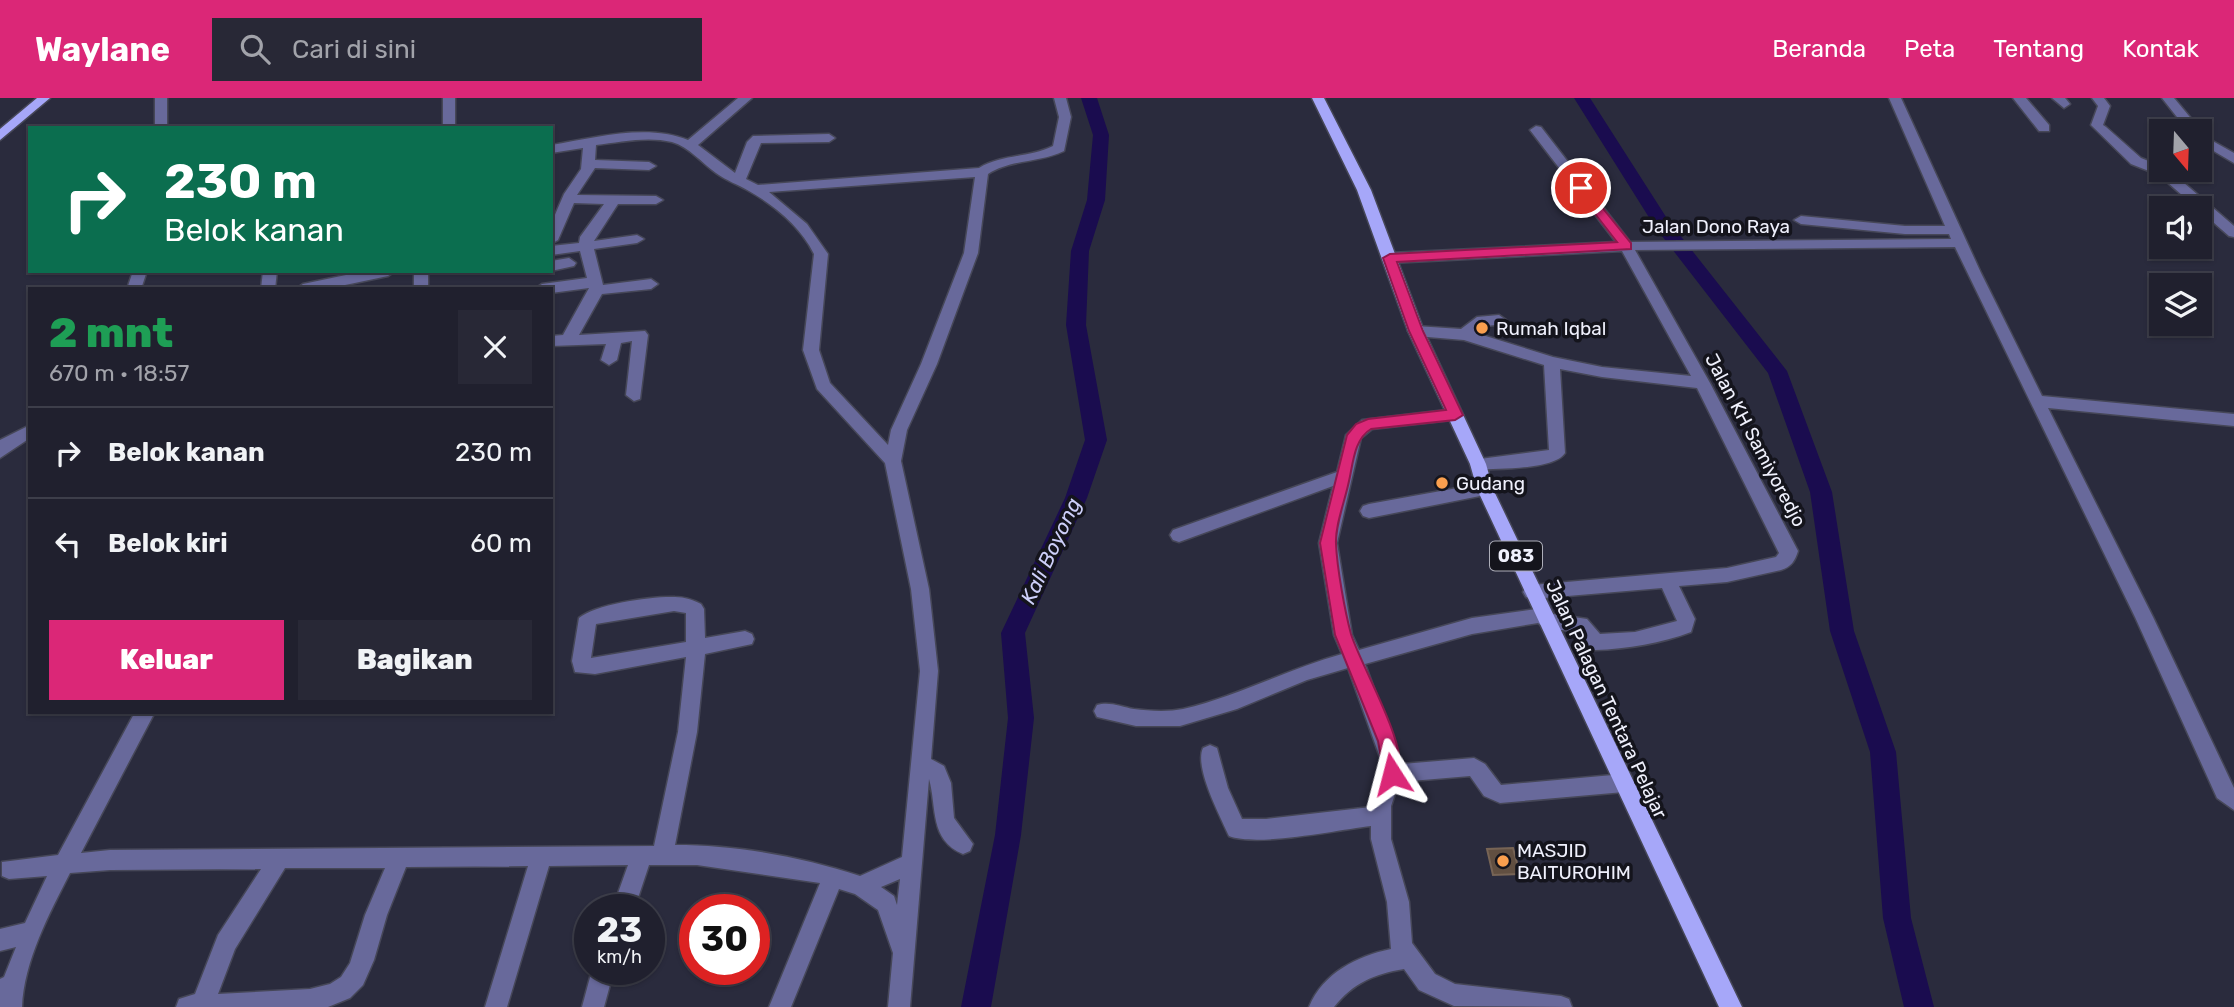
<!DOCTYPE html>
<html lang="id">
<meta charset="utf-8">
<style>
:root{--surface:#20202e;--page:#282836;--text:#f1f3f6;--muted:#a2a3aa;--line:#3d3e4a;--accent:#db2777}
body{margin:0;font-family:Rubik,sans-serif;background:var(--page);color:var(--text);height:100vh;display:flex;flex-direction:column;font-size:26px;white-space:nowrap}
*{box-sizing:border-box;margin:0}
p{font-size:23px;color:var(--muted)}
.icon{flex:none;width:38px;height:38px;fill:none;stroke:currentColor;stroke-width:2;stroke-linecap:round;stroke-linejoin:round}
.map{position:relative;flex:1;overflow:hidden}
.side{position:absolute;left:28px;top:189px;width:525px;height:427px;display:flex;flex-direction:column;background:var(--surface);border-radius:0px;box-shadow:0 2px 5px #0004,0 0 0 2px var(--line)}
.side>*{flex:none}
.guide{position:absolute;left:28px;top:28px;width:525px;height:147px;border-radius:0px;box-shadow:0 2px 5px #0004,0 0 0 2px var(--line);background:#0b6e4f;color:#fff;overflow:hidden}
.needle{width:46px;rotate:161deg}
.tools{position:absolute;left:2149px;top:21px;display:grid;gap:14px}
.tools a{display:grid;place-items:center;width:63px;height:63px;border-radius:0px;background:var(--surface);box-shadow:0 2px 5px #0004,0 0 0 2px var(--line);font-size:35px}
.speed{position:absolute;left:574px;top:796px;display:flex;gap:14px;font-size:35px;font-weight:700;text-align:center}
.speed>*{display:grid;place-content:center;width:91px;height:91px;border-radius:50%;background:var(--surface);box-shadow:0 2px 5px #0004,0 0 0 2px var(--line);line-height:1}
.speed small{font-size:18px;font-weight:400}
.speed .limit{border:10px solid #d22;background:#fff;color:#111}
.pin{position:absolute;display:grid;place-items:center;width:60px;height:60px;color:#fff;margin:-30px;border:4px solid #fff;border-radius:50%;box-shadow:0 2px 7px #0007}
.me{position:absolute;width:77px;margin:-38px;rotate:351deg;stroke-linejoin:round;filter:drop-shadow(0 0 5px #0008)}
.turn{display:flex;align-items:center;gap:24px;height:147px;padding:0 21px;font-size:32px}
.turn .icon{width:91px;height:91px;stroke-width:2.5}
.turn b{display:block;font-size:49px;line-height:60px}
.round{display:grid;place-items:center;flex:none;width:74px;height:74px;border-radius:0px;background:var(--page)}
.overview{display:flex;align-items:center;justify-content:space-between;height:119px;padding:0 21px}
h1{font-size:42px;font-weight:800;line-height:52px;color:#1e9e55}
.action{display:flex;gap:14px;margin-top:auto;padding:14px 21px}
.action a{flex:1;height:80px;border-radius:0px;background:var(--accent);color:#fff;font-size:28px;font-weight:800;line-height:80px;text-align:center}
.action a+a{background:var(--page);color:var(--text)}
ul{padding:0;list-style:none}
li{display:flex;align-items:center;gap:21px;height:91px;padding:0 21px;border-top:2px solid var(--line)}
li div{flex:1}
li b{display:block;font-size:26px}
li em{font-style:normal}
header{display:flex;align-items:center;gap:42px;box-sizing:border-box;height:98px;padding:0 35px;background:var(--accent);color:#fff}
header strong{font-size:33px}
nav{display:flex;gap:38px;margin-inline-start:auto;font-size:24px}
.search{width:490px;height:63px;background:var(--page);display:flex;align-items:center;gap:18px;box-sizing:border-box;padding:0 24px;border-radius:0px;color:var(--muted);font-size:26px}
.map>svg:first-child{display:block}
</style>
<header>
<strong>Waylane</strong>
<div class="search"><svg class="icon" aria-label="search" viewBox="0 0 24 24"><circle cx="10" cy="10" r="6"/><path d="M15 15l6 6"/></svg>Cari di sini</div>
<nav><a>Beranda</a><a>Peta</a><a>Tentang</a><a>Kontak</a></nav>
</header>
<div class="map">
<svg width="2234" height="909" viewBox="0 0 2234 909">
<rect width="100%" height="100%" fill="#2a2b3d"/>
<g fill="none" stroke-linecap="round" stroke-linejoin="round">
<g fill="#1a0c4f" fill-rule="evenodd">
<path d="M 1081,0 L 1097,0 L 1109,37 L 1105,102 L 1089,153 L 1086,227 L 1107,342 L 1087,400 L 1025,535 L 1034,620 L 1021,737 L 991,909 L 961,909 L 995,737 L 1008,620 L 1001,535 L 1065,400 L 1085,342 L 1066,227 L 1071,153 L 1087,102 L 1093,37 Z"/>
<path d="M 1574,0 L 1590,0 L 1668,122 L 1787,273 L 1832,394 L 1854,533 L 1896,654 L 1911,820 L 1934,909 L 1904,909 L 1883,820 L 1870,654 L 1830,533 L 1810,394 L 1768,275 L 1655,129 Z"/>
</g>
</g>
<path fill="#614f41" stroke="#776455" stroke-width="2" d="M 1513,750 L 1520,776 L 1493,777 L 1487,751 Z"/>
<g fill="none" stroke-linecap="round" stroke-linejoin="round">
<g stroke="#464758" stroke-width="3">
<g id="minor">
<rect x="155" y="0" width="12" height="30"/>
<rect x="443" y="0" width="12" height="30"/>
<path d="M 738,0 L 752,0 L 698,47 L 735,75 L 747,44 L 753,38 L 829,36 L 835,40 L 829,44 L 761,45 L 746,81 L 758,87 L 979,70 C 1002,56 1029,60 1053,48 L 1059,19 L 1054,0 L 1066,0 L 1071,19 L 1064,53 C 1040,65 1011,61 988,76 L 978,155 L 937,266 L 907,332 L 901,363 L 929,491 L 938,573 L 931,661 L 944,668 L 951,685 L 954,720 L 973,746 L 970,753 L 963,756 C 929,742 937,709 929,681 L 910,909 L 888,909 L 893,855 L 878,812 L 855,796 L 839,791 L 791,909 L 769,909 L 820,785 L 697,767 L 649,767 L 634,812 L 612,812 L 628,767 L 549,768 L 507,909 L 485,909 L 528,768 L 406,769 L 387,817 L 374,862 L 363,887 L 350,900 L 328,909 L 176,909 L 179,901 L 195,896 L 218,837 L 261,771 L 110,772 L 70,775 C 49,816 24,863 22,909 L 0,909 L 0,881 L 4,879 L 16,849 L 0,853 L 0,831 L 25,825 L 47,778 L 9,781 L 2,778 L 2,764 L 58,757 L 135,614 L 155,614 L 81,755 L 110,752 L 654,748 L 678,634 L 686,559 L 595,576 L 575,574 L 572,563 L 579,520 C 595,506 653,498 675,499 C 685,499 693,502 701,506 L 704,511 L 705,540 L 745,533 L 752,536 L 754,541 L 752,546 L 705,556 L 697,634 L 675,747 C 737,747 802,759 860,778 L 902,759 L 920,573 L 911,491 L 885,365 L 817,291 L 803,252 L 814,156 C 801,129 774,107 749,93 C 737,86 727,83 716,75 C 702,65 689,49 672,44 C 648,38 620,44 596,47 L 595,62 L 649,64 L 656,68 L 649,72 L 595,70 L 577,97 L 656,98 L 663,102 L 656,106 L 618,106 L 594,143 L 637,137 L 644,141 L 637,145 L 594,151 L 603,187 L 651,181 L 658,186 L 651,191 L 602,196 L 579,237 L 645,233 L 648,237 L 640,301 L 634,303 L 626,297 L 632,243 L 621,245 L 617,262 L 609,267 L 601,262 L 606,246 L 551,248 L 551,238 L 563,237 L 589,190 L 551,195 L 551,191 L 535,191 L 542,186 L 587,180 L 580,153 L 551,157 L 551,148 L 579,145 L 580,139 L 604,106 L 574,105 L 558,142 L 551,146 L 551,126 L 564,96 L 581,71 L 583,50 L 551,55 L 551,47 C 594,40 647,25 688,42 ZM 975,79 L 964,155 L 921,266 L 891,332 L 888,347 L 830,285 L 819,252 L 828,156 L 807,126 L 769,94 ZM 674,513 L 686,515 L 686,544 L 591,560 L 596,526 ZM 285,770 L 385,770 L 365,817 L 350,865 L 341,879 L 330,886 L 310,891 L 218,896 L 235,851 ZM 900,781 L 897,807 L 894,798 L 881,789 Z"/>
<path d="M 1889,0 L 1901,0 L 1981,175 L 2042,298 L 2234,316 L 2234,328 L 2048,310 L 2153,519 L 2234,690 L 2234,712 L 2217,700 L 2135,519 L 1955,149 L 1635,152 L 1710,285 L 1798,453 C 1795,463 1791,469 1781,472 L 1727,484 L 1679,488 L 1695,521 L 1691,534 C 1662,545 1627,551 1595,552 L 1588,549 L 1576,533 L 1546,531 L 1538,525 L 1472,536 L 1365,566 L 1402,666 L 1474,660 L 1485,666 L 1501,687 L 1624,676 L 1631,679 L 1634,685 L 1631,691 L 1624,694 L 1500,705 L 1484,698 L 1470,678 L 1399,684 L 1391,708 L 1391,741 L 1409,804 L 1412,845 L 1435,876 L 1455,886 L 1561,898 L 1569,901 L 1572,909 L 1454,908 L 1419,892 L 1404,871 C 1374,876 1353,885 1334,909 L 1309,909 C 1323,875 1357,858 1391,851 L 1387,804 L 1371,741 L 1371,728 C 1337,732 1258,749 1229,738 C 1220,718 1194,669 1203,650 L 1210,647 L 1217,650 L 1228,690 L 1242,721 L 1266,721 L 1371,709 L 1382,676 L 1382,665 L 1348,570 L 1307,582 L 1237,611 L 1180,628 L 1136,628 L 1097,619 L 1094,613 L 1097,607 C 1109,603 1122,609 1134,611 C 1148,613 1169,614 1183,611 C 1238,598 1288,571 1342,556 L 1334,537 L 1319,445 L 1333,388 L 1179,444 L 1173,442 L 1170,437 L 1173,432 L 1337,374 L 1346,337 L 1362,322 L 1455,311 L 1463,317 L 1461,321 L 1372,331 L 1361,340 L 1337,445 L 1352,537 L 1359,552 L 1472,520 L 1544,510 L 1550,512 L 1553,516 L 1587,521 L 1600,536 L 1635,534 L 1677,523 L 1662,490 L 1532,501 L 1526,499 L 1523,494 L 1526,489 L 1532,487 L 1727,470 L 1776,459 L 1779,455 L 1697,290 L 1602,279 L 1560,271 L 1565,355 C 1554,372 1499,370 1478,372 L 1472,370 L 1470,366 L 1472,362 L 1549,352 L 1544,267 L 1464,242 L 1416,238 L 1408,233 L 1416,228 L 1461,231 L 1477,219 L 1499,217 L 1506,222 L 1504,226 L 1486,228 L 1476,235 L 1553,259 L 1602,269 L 1691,278 L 1622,153 L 1390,165 L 1383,160 L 1390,155 L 1616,144 L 1530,32 L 1536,28 L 1541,29 L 1630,144 L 1951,141 L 1949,136 L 1905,136 L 1801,126 L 1794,122 L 1801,118 L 1905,128 L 1945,128 Z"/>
<path d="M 2013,0 L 2026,0 L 2049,27 L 2049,33 L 2039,33 Z"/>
<path d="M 2052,0 L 2065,0 L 2070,6 L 2064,10 Z"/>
<path d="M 2092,0 L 2104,0 L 2110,8 L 2103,27 L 2106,29 L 2141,60 L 2161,68 L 2161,72 L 2169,72 L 2234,128 L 2234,139 L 2229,138 L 2159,77 L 2131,66 L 2091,27 L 2098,8 Z"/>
<path d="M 2162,0 L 2174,0 L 2199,30 L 2200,33 L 2200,34 L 2188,33 Z"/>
<path d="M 2200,36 L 2234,55 L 2234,65 L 2200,45 Z"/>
<path d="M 569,160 L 576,165 L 574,168 L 551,173 L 551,163 Z"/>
<path d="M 133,173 L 147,173 L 141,191 L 127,191 Z"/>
<path d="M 263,173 L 277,173 L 275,191 L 261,191 Z"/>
<path d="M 365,173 L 395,173 L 388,178 L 326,191 L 296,191 L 303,186 Z"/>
<rect x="414" y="173" width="14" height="18"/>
<path d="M 30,327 L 30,340 L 0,360 L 0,342 Z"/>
<path d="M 1485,385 L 1493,391 L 1485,397 L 1369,420 L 1363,418 L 1360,413 L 1363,408 L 1369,406 Z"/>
<path d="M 592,872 L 614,872 L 604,909 L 582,909 Z"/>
</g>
</g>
<g stroke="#464758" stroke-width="3">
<g id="major">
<path d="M 37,0 L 50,0 L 0,42 L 0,31 Z"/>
<path d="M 1312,0 L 1324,0 L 1371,92 L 1424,233 L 1486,366 L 1493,391 L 1742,909 L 1719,909 L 1477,391 L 1470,366 L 1408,233 L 1357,92 Z"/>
</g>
</g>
<use href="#minor" fill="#68699b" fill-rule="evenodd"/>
<use href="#major" fill="#a6a7f9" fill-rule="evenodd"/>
</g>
<path fill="#db2777" stroke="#8e194d" stroke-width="2" d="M 1581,86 L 1585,88 L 1631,145 L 1631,151 L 1397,164 L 1423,233 L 1463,317 L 1455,322 L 1371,331 C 1354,341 1353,366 1349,383 C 1345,403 1335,427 1336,446 C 1337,470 1345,514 1351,536 C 1361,569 1412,652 1398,682 L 1392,684 L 1385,682 L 1378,643 L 1335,537 L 1320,445 L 1347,337 L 1356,326 L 1368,321 L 1446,312 L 1409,233 L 1383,160 L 1390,156 L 1617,144 L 1575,90 Z"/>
<g fill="#fa9f4e" stroke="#14141c" stroke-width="2.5">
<circle cx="1482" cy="230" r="7"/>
<circle cx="1442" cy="385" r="7"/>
<circle cx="1503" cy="763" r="7"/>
</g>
<g text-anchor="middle" stroke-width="7" stroke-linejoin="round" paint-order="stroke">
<rect fill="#14141c" stroke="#adaeb9" stroke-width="2" x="1490" y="443.5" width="52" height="29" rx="5"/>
<g font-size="18" font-weight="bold" fill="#eff0fc">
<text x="1516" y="464">083</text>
</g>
<g font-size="19" fill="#eff0fc" stroke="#14141c">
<text x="1716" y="135">Jalan Dono Raya</text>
<text transform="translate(1756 342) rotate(62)" y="7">Jalan KH Samiyoredjo</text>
<text transform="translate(1607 601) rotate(65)" y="7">Jalan Palagan Tentara Pelajar</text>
</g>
<g font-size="19" fill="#eff0fc" stroke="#14141c" text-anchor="start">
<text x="1496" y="237">Rumah Iqbal</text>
<text x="1456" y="392">Gudang</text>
<text x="1517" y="759">MASJID<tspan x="1517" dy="22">BAITUROHIM</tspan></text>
</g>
<g font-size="21" font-style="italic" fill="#cdcff9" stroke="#14141c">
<text transform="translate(1051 453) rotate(-65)" y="7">Kali Boyong</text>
</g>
</g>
</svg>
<div class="tools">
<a><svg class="needle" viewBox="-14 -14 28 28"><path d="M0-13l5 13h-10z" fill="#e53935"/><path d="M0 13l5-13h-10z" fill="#a2a3aa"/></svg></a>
<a><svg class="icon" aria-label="sound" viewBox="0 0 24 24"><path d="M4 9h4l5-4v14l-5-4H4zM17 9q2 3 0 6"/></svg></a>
<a><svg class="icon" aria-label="layers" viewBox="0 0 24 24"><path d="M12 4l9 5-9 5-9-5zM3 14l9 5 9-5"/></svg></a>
</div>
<div class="speed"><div>23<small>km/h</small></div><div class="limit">30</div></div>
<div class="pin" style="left:1581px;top:90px;background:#d93025"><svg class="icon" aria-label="arrive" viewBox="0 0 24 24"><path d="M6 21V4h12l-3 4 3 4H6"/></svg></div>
<svg class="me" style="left:1392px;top:676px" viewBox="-20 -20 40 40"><path d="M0-17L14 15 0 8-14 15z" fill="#db2777" stroke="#fff" stroke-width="4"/></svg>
<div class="guide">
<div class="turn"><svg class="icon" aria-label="right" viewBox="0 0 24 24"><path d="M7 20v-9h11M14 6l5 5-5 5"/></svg><div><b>230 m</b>Belok kanan</div></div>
</div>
<section class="side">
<div class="overview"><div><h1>2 mnt</h1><p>670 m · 18:57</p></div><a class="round"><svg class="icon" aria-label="close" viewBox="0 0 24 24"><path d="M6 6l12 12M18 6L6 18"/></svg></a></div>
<ul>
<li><svg class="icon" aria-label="right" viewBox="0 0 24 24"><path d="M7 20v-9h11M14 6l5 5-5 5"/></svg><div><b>Belok kanan</b></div><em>230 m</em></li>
<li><svg class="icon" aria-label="left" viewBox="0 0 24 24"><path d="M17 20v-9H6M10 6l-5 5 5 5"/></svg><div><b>Belok kiri</b></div><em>60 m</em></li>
</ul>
<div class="action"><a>Keluar</a><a>Bagikan</a></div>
</section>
</div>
